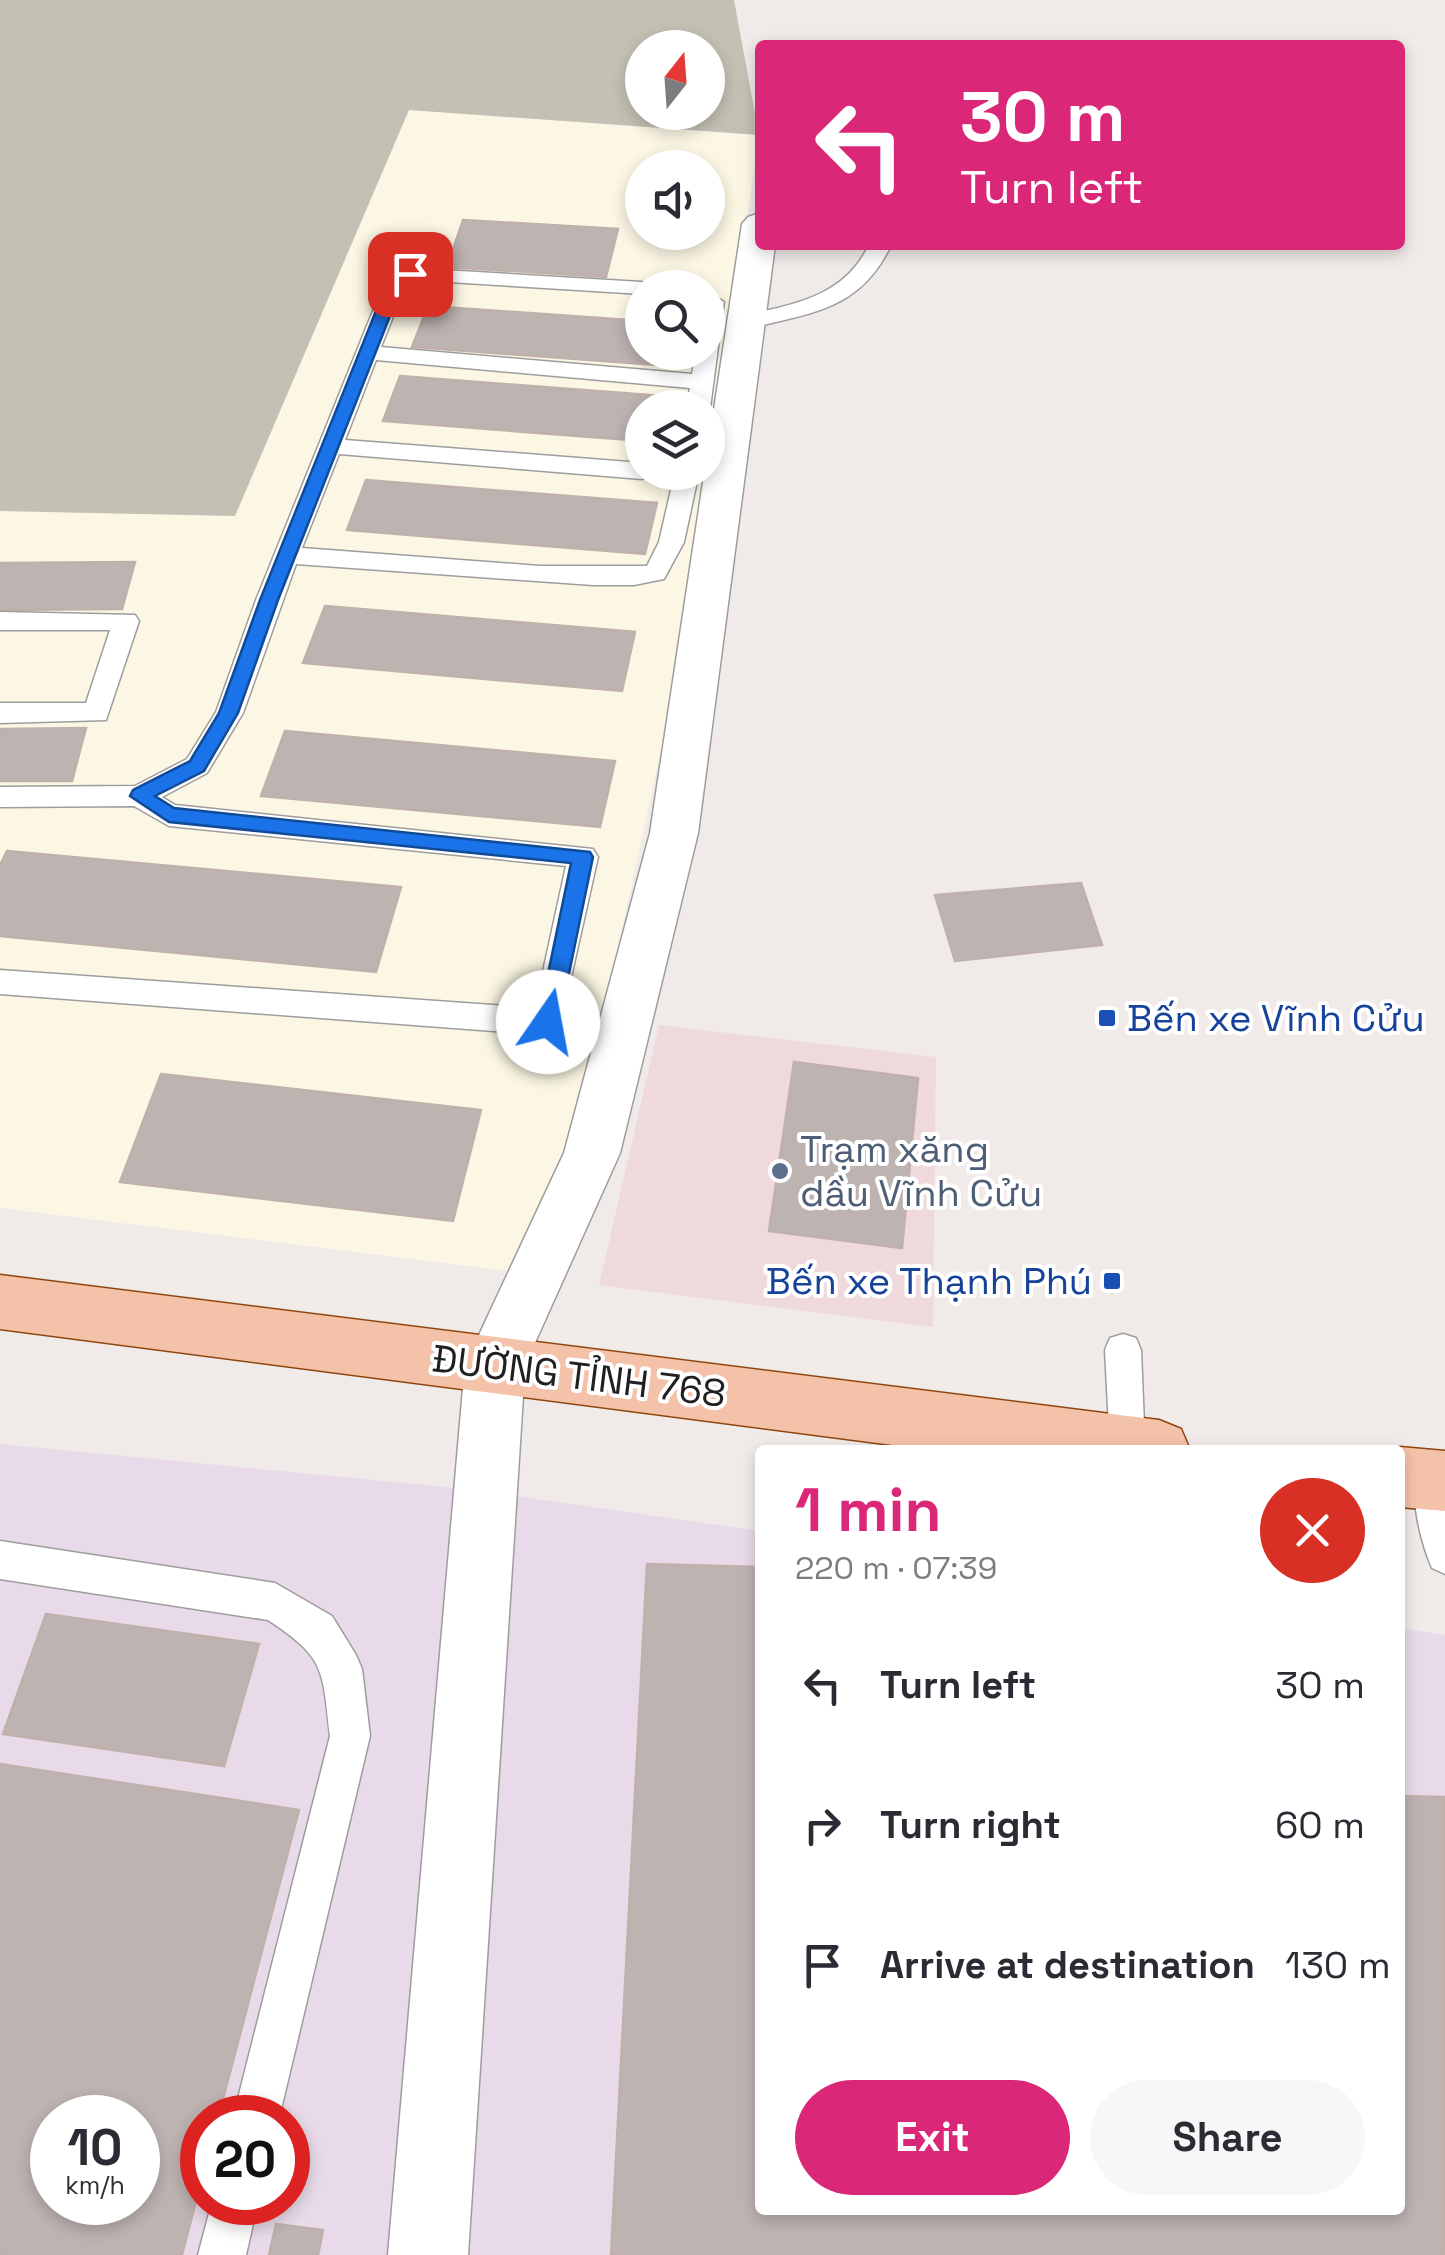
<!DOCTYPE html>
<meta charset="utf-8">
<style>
:root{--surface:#fff;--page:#f7f7f7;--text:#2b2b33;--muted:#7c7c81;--accent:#db2777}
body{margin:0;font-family:"Space Grotesk",sans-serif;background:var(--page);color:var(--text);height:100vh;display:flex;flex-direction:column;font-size:38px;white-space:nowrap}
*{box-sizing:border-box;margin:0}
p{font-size:32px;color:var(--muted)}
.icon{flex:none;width:55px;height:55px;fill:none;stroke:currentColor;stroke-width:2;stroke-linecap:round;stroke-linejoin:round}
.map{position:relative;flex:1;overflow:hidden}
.sheet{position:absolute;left:755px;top:1445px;width:650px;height:770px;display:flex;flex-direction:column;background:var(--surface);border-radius:10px;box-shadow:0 5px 15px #0003}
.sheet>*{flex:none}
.top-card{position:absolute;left:755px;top:40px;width:650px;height:210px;border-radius:10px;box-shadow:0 5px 15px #0003;background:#db2777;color:#fff;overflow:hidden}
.needle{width:65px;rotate:17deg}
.buttons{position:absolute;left:625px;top:30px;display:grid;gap:20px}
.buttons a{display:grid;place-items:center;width:100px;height:100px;border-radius:50%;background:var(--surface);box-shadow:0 5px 15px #0003;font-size:50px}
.speed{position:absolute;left:30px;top:2095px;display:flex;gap:20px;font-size:50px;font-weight:700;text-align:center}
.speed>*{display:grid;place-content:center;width:130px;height:130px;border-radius:50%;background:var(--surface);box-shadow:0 5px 15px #0003;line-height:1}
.speed small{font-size:25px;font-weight:400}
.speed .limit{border:15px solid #d22;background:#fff;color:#111}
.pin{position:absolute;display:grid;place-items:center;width:85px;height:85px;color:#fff;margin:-42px;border-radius:20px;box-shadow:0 5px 15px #0006}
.me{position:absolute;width:110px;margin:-55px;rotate:12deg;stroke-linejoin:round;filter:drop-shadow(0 0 8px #0008)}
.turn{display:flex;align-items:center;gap:35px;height:210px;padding:0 40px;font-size:45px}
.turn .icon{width:130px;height:130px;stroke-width:2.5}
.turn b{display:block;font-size:70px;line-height:85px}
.round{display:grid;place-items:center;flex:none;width:105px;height:105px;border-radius:52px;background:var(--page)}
.overview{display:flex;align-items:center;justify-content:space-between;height:170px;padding:0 40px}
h1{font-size:60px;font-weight:800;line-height:75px;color:var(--accent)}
.action{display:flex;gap:20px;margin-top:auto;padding:20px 40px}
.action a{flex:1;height:115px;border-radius:60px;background:var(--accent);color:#fff;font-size:40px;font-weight:800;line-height:115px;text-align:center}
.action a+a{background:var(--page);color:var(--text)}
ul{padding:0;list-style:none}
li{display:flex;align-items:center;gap:30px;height:140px;padding:0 40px}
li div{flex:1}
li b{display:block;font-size:38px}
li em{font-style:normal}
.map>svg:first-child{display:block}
</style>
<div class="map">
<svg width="1445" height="2255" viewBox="0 0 1445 2255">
<rect width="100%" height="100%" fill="#f0ebe8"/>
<path fill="#efd9dd" d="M 659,1025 L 936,1057 L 933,1327 L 599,1285 Z"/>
<path fill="#e8dae8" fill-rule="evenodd" d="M 0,1444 L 467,1489 L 760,1531 L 760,2210 L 1400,2210 L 1400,1628 L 1445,1635 L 1445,2255 L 0,2255 ZM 52,2118 L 138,2118 L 138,2202 L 52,2202 ZM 202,2118 L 288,2118 L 288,2202 L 202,2202 Z"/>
<path fill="#fcf7e4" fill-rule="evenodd" d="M 409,110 L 759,135 L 689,622 L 575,1144 L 509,1271 L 0,1208 L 0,511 L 235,516 ZM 642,168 L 708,168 L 708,232 L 642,232 ZM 642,288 L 708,288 L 708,352 L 642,352 ZM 642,408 L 708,408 L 708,472 L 642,472 Z"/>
<path fill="#c4c0b4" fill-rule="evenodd" d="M 0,0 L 734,0 L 759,135 L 409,110 L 235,516 L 0,511 ZM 642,48 L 708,48 L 708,112 L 642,112 Z"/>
<g fill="#bdb3b1" stroke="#c0b0ab" stroke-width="2.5" fill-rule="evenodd">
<path d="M 463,220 L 618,229 L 606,277 L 447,267 Z"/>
<path d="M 428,306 L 642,321 L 642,352 L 686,352 L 683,367 L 412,347 Z"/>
<path d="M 400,376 L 675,397 L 673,408 L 642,408 L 642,441 L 383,421 Z"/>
<path d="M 366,480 L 657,503 L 645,554 L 347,530 Z"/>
<path d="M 135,562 L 122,609 L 0,610 L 0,563 Z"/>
<path d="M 325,606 L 635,632 L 622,691 L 303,663 Z"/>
<path d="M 86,728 L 72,781 L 0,781 L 0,729 Z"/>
<path d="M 285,731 L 615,761 L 600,827 L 261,796 Z"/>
<path d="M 7,851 L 401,887 L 376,972 L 0,936 L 0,865 Z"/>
<path d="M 1081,883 L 1102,945 L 955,961 L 935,895 Z"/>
<path d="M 794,1062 L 918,1078 L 902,1248 L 769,1231 Z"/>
<path d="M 161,1074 L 481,1110 L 453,1221 L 120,1182 Z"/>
<path d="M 647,1564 L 760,1567 L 760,2210 L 1400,2210 L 1400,1796 L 1445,1797 L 1445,2255 L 611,2255 Z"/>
<path d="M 46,1614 L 259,1644 L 224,1766 L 3,1734 Z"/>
<path d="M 0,1764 L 299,1810 L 218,2118 L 202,2118 L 202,2178 L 182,2255 L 0,2255 ZM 52,2118 L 138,2118 L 138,2202 L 52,2202 Z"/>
<path d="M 276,2224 L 323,2230 L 318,2255 L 269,2255 Z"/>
</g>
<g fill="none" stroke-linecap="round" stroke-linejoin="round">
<g stroke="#9d9d9d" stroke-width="3">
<g id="service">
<path d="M 869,245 L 891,245 C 860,311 810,313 746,329 L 735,322 L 738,317 C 792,304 843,299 869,245 Z"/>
<path d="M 410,268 L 642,282 L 652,288 L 642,288 L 642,294 L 415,280 L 404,289 L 381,347 L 692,374 L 696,352 L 708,352 L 708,292 L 724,302 L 710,408 L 708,411 L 708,408 L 686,408 L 690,388 L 376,360 L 345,440 L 642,463 L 642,472 L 653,472 L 642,479 L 339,454 L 302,548 L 540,566 L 647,566 L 659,542 L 675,472 L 699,472 L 684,542 L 664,579 L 634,585 L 593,585 L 296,564 L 243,713 L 207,773 L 162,797 L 175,805 L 593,849 L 598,857 L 559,1031 L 548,1035 L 0,994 L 0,970 L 535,1008 L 566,866 L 169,826 L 134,806 L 0,807 L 0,787 L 135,786 L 187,759 L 216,712 L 256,600 L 383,286 Z"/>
<path d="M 0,612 L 135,615 L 139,621 L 106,720 L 0,723 L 0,703 L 86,703 L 110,630 L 0,630 Z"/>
<path d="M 1123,1334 L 1136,1338 L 1141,1350 L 1145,1450 L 1111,1450 L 1110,1446 L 1105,1350 L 1110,1338 Z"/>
<path d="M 1432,1462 L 1445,1467 L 1445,1574 L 1432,1568 C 1421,1543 1408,1493 1419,1467 Z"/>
<path d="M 0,1541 L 275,1583 L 332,1616 L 356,1655 L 362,1669 L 370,1736 L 279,2118 L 233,2118 L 330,1736 C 322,1670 327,1659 268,1620 L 0,1579 Z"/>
<path d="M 212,2202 L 258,2202 L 246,2255 L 198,2255 Z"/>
</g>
</g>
<g stroke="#9d9d9d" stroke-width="3">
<path id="minor" d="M 760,213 L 760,245 L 775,245 L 698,833 L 620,1153 L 525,1365 L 468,2255 L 388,2255 L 465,1365 L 564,1153 L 650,833 L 742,224 L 748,217 Z"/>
</g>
<g stroke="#8f460e" stroke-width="3">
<g id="primary">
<path d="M 0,1275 L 1159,1420 L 1181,1429 L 1190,1450 L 931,1450 L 0,1329 Z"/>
<path d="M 1400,1447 L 1445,1451 L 1445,1511 L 1400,1507 L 1400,1450 L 1392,1450 Z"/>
</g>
</g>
<use href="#service" fill="#fff" fill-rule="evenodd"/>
<use href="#minor" fill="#fff" fill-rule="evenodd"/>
<use href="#primary" fill="#f4c2a9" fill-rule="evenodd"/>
</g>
<path fill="#1a73e8" stroke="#114b97" stroke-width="2.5" d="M 405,271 L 418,274 L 401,288 L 278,600 L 238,713 L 204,771 L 155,796 L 174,808 L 590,852 L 593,857 L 559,1022 L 548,1031 L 538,1022 L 571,863 L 169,822 L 130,796 L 133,790 L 190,761 L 219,713 L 260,600 L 386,286 Z"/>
<g fill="#1a4fb4" stroke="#fff" stroke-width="4">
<rect x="1097" y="1008" width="20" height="20" rx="5"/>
<rect x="1102" y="1271" width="20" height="20" rx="5"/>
</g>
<circle fill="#5c6f8a" stroke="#fff" stroke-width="4" cx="780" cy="1171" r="10"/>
<g text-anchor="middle" stroke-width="8" stroke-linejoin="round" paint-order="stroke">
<g font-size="38" fill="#164399" stroke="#fff" text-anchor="start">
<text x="1127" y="1031">Bến xe Vĩnh Cửu</text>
<text x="1092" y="1294" text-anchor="end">Bến xe Thạnh Phú</text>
</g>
<g font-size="38" fill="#4e5e75" stroke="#fff" text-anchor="start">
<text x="800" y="1162">Trạm xăng<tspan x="800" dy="44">dầu Vĩnh Cửu</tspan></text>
</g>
<g font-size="38" fill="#202020" stroke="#fff">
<text transform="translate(579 1376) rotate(7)" y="13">ĐƯỜNG TỈNH 768</text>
</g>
</g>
</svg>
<div class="buttons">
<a><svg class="needle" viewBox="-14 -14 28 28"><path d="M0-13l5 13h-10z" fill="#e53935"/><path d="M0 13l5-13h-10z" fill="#7c7c81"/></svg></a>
<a><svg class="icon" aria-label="sound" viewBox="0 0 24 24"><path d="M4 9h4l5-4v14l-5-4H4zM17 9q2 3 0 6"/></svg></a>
<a><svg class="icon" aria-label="search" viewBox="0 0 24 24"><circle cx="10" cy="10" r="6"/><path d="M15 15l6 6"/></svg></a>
<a><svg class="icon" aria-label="layers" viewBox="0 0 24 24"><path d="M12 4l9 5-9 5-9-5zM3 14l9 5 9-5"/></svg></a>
</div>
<div class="speed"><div>10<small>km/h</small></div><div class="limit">20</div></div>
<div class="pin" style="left:410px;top:274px;background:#d93025"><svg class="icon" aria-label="arrive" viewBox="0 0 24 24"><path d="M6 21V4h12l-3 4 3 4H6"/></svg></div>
<svg class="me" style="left:548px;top:1022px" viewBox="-20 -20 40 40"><circle r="19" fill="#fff"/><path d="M0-13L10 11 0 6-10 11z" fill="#1a73e8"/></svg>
<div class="top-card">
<div class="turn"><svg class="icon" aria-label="left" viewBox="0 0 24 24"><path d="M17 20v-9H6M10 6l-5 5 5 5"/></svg><div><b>30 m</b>Turn left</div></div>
</div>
<section class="sheet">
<div class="overview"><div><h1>1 min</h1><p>220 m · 07:39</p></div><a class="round" style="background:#d93025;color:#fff"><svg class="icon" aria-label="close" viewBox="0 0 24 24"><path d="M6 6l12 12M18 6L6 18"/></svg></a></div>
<ul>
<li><svg class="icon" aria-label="left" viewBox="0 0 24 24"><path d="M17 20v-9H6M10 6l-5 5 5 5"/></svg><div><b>Turn left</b></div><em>30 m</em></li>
<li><svg class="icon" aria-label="right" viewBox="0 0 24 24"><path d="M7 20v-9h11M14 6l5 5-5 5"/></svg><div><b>Turn right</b></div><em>60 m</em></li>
<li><svg class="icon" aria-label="arrive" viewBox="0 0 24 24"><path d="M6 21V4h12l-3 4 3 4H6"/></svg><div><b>Arrive at destination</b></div><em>130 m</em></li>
</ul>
<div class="action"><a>Exit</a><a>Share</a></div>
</section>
</div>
